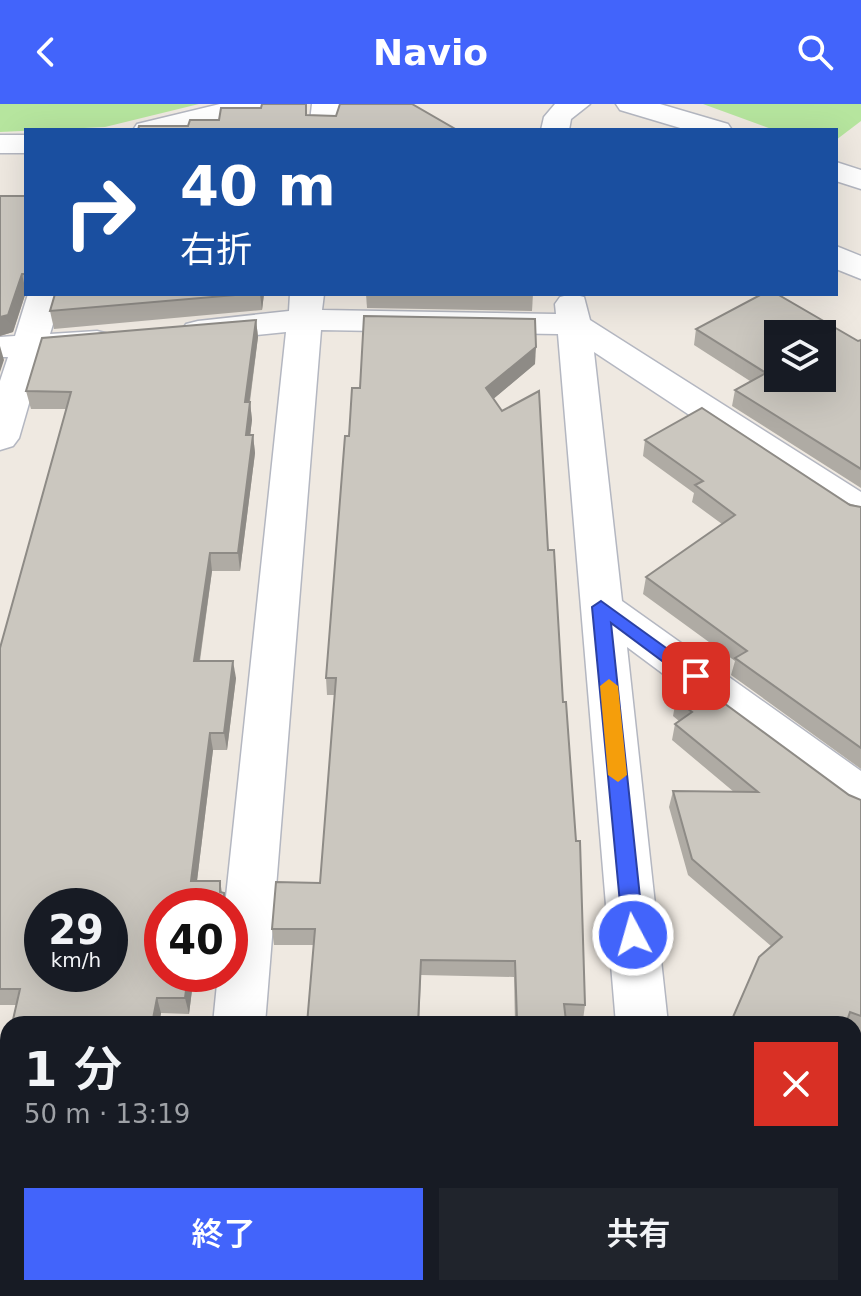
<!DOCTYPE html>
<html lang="ja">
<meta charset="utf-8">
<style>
:root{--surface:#171b24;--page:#20242c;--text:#f1f3f6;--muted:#9ea1a6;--accent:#4264fb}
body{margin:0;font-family:"DejaVu Sans","Noto Sans JP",sans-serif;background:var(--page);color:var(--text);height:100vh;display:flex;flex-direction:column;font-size:30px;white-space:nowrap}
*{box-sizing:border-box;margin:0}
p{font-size:26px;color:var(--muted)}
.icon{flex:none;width:44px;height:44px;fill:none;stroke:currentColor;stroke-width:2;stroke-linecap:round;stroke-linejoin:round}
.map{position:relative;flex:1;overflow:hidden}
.drawer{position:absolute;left:0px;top:912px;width:862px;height:280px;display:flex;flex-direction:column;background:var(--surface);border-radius:24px 24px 0 0;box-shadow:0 8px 32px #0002}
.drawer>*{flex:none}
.top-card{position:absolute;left:24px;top:24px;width:814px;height:168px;border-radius:0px;box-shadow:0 8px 32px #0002;background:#1a4fa0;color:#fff;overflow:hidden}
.fabs{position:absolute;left:764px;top:216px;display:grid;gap:16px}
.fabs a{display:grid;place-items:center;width:72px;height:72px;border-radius:0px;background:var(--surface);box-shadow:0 8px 32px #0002;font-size:40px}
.speed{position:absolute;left:24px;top:784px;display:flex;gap:16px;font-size:40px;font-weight:700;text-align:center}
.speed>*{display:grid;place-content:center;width:104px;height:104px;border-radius:50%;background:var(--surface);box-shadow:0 8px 32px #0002;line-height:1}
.speed small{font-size:20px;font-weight:400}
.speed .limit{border:12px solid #d22;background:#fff;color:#111}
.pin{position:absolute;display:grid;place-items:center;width:68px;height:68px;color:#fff;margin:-34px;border-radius:16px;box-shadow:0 4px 12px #0006}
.me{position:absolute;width:88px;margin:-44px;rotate:354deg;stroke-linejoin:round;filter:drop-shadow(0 0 6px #0008)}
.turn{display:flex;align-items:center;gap:28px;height:168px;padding:0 24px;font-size:36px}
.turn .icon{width:104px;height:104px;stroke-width:2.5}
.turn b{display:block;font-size:56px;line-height:68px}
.round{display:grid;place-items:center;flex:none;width:84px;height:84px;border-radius:0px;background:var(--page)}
.headline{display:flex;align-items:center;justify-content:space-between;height:136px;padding:0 24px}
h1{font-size:48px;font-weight:600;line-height:60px}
.primary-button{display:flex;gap:16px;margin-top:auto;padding:16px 24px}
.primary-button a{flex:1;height:92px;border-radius:0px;background:var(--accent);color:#fff;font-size:32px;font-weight:600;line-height:92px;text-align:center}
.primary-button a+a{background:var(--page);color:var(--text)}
header{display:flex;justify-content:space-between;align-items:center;height:104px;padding:0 24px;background:var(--accent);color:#fff;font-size:36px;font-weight:600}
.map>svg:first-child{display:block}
</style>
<header><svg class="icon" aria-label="back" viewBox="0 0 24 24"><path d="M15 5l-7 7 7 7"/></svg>Navio<svg class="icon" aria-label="search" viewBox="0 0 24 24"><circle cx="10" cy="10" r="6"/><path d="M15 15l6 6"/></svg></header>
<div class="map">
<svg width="861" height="1192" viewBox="0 0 861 1192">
<rect width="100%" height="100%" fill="#efe9e1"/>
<g fill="#b6e59e">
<path d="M 0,0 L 199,0 L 105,23 L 0,28 Z"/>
<path d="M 703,0 L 861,0 L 861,17 L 836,36 L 836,26 L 774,26 Z"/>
</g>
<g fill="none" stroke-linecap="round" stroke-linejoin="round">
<g stroke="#b4b7c1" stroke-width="3">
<g id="minor">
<path d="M 220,0 L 269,0 L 265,6 L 183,26 L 133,26 L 137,20 Z"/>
<path d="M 312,0 L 340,0 L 337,26 L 309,26 Z"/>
<path d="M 555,0 L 590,0 L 571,15 L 569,26 L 541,26 L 544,13 Z"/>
<path d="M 616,0 L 660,0 L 728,20 L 732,26 L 687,26 L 620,6 Z"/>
<rect x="0" y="31" width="26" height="18"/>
<path d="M 836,58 L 861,66 L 861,85 L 836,77 Z"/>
<path d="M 836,142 L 861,152 L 861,175 L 836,165 Z"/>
<path d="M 28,190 L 62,190 L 50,230 L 97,227 L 109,230 L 114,237 L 109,244 L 43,251 L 19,334 L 13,342 L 0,346 L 0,277 L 8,253 L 0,253 L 0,233 L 15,232 Z"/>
<path d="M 290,190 L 324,190 L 322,206 L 556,210 L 555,200 L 560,193 L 572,190 L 584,193 L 590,216 L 861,388 L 861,419 L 847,415 L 594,248 L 622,497 L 861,667 L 861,711 L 845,705 L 627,543 L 668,920 L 616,920 L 558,230 L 321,226 L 265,920 L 213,920 L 218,870 L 230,870 L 230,802 L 225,802 L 286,228 L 198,237 L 186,234 L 181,227 L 186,220 L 198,217 L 289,207 Z"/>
<path d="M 854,1052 L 861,1055 L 861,1112 L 854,1109 Z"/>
<path d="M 180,1184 L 240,1184 L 239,1192 L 179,1192 Z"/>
<path d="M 638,1184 L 698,1184 L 699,1192 L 639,1192 Z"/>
</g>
</g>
<use href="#minor" fill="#fff" fill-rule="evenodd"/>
</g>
<g fill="#afaba4">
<path d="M 0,92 L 26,92 L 26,188 L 13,228 L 0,232 Z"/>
<path d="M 55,190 L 264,190 L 262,206 L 54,225 L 50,207 Z"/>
<path d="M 366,190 L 533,190 L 532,207 L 367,204 Z"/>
<path d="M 256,216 L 258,233 L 250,298 L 252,316 L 250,331 L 253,331 L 255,349 L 240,467 L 212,467 L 200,557 L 236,574 L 227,646 L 213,646 L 197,777 L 220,777 L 222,788 L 224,789 L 226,802 L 162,802 L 162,870 L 194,870 L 189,910 L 161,909 L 159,920 L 12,920 L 16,901 L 0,901 L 0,544 L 66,305 L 31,305 L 26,287 Z"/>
<path d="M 696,225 L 858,237 L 861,236 L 861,384 L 732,302 L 735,286 L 750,277 L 694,241 Z"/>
<path d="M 535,260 L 493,295 L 548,446 L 563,598 L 585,901 L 583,916 L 566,916 L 565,920 L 515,920 L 514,873 L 421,871 L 419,920 L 307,920 L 314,841 L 274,841 L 272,825 L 320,779 L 335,591 L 327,591 L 326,574 L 349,332 L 360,284 Z"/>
<path d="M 645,336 L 861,403 L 861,665 L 731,571 L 735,557 L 643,490 L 646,473 L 722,420 L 692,398 L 694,389 L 643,352 Z"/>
<path d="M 676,596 L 849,691 L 861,696 L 861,930 L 854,927 L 854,920 L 730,920 L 771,842 L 688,771 L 669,703 L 673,687 L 734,688 L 672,636 L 675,620 L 679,617 L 673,612 Z"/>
</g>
<g fill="#8e8b86">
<path d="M 22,170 L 26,188 L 13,228 L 0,232 L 0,213 Z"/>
<path d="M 260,190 L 264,190 L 262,206 Z"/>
<path d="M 256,216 L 258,233 L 247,316 L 245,298 Z"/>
<path d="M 0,242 L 4,256 L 0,268 Z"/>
<path d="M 536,243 L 535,260 L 485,302 L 486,284 Z"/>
<path d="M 250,298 L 252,316 L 248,349 L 246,331 Z"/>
<path d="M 253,331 L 255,349 L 240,467 L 238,449 Z"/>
<path d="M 210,449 L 212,467 L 197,574 L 194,557 Z"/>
<path d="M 233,557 L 236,574 L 227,646 L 224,629 Z"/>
<path d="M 210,629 L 213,646 L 195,793 L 191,777 Z"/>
<path d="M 188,870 L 194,870 L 189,910 L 185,894 Z"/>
<path d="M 157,894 L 161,909 L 159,920 L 152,920 Z"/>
<path d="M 91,1184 L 100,1184 L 98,1192 L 90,1192 Z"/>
</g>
<g fill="#cbc7bf" stroke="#8e8b86" stroke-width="2" fill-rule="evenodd">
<path d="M 262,0 L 306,0 L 306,11 L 336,12 L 340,0 L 412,0 L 457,26 L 138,26 L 139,22 L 188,22 L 190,16 L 219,16 L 221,4 L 261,4 Z"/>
<path d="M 0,92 L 26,92 L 26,170 L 22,170 L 8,211 L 0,213 Z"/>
<path d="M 55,190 L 247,190 L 50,207 Z"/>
<path d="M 762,190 L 777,190 L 858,237 L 861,236 L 861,365 L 735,286 L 766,269 L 696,225 ZM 778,230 L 822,230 L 822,274 L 778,274 Z"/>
<path d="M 364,212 L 535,215 L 536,243 L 486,284 L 502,307 L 539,287 L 548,446 L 554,446 L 563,598 L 566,598 L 576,737 L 580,737 L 585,901 L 564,900 L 566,917 L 517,916 L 515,857 L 421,856 L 418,920 L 307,920 L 315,825 L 272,825 L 276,778 L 320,779 L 336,574 L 326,574 L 345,332 L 349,332 L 352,284 L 360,284 Z"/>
<path d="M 256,216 L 245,298 L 250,298 L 246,331 L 253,331 L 238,449 L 210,449 L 194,557 L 233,557 L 224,629 L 210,629 L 191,777 L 220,777 L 220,788 L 224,789 L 224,802 L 162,802 L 162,870 L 188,870 L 185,894 L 157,894 L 152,920 L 12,920 L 20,885 L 0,885 L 0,544 L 71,288 L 26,287 L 42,234 ZM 42,802 L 110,802 L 110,870 L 42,870 Z"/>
<path d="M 702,304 L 850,401 L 861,403 L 861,644 L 735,554 L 747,547 L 646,473 L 735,411 L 695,381 L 703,377 L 645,336 Z"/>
<path d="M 698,580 L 849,691 L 861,696 L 861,912 L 850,908 L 846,920 L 730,920 L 759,853 L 782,833 L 692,755 L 673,687 L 758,688 L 675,620 L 692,608 L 676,596 Z"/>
<path d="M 8,939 L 8,1184 L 91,1184 L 90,1192 L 0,1192 L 0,983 L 4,981 L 4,958 Z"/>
<path d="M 854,1118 L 861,1121 L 861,1192 L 799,1192 L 794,1189 L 797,1184 L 854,1184 Z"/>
<path d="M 277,1184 L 599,1184 L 600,1192 L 276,1192 Z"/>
</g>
<path fill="#4264fb" stroke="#2b41a3" stroke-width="2" d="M 601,497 L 705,572 L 702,577 L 689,577 L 611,519 L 644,831 L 641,837 L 626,837 L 623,831 L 592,503 Z"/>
<path fill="#f59e0b" d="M 609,575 L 618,582 L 627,671 L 618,678 L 608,671 L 600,582 Z"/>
</svg>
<div class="fabs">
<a><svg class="icon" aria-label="layers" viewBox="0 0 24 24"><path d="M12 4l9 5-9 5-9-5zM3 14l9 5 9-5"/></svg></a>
</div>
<div class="speed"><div>29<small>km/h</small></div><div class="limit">40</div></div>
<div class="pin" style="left:696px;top:572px;background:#d93025"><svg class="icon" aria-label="arrive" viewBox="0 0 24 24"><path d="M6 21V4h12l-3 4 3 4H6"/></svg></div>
<svg class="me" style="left:633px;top:831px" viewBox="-20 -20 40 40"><circle r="17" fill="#4264fb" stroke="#fff" stroke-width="3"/><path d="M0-11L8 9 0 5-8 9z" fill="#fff"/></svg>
<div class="top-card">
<div class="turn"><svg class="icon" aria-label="right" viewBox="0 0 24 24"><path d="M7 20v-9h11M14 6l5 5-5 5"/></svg><div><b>40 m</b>右折</div></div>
</div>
<section class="drawer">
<div class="headline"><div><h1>1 分</h1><p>50 m · 13:19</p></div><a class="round" style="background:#d93025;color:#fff"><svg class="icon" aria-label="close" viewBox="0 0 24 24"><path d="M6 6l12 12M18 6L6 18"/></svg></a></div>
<div class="primary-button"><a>終了</a><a>共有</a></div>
</section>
</div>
